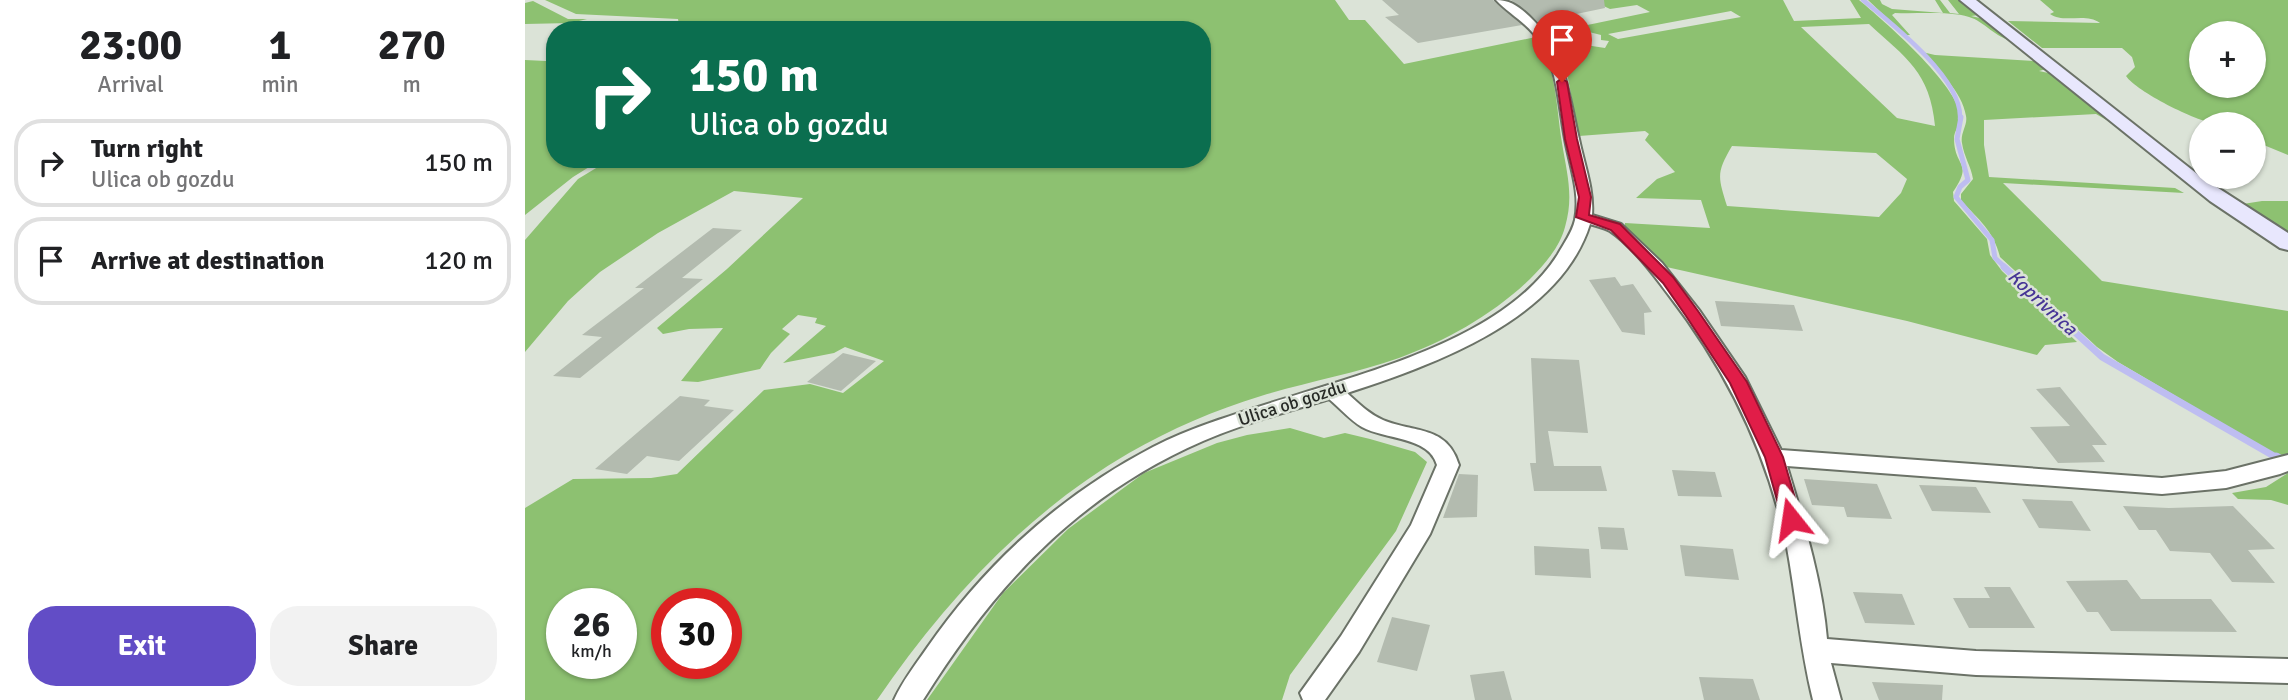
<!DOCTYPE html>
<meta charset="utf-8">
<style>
:root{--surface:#fff;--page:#f2f2f2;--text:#202124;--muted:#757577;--line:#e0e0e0;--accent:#624dc6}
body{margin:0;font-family:Signika,sans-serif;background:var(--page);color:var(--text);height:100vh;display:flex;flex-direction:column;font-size:26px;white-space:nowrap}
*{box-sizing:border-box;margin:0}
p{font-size:23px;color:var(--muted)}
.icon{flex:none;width:38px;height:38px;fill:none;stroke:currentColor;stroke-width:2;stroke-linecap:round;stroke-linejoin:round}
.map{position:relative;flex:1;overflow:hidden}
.side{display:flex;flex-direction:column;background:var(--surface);width:525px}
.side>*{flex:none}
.hud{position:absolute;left:21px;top:21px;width:665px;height:147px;border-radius:28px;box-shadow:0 2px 5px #0004;background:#0b6e4f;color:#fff;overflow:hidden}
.tools{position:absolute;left:1664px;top:21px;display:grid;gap:14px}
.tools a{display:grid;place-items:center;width:77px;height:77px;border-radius:50%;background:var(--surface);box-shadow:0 2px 5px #0004;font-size:35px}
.speed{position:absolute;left:21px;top:588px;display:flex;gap:14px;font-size:35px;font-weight:700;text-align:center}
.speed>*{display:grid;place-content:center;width:91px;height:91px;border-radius:50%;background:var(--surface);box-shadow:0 2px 5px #0004;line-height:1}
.speed small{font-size:18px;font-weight:400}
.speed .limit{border:10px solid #d22;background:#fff;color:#111}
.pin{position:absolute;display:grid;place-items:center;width:60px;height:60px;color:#fff;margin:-72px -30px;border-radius:50% 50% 50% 0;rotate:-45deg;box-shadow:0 0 7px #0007}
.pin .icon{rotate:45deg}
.me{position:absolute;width:77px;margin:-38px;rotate:345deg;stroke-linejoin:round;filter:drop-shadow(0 0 5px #0008)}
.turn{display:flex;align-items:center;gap:24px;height:147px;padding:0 28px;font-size:32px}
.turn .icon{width:91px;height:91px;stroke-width:2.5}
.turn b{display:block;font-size:49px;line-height:60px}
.eta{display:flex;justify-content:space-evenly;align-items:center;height:119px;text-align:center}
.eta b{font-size:42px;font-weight:700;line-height:49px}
.action{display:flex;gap:14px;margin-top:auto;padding:14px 28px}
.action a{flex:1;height:80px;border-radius:28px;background:var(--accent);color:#fff;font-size:28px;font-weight:700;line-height:80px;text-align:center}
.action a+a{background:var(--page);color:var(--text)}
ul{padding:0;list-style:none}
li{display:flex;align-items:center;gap:21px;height:88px;margin:0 14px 10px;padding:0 14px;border:4px solid var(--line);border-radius:28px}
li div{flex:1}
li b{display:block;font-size:26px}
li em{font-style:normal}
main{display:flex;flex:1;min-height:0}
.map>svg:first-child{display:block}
</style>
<main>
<section class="side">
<div class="eta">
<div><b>23:00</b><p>Arrival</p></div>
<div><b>1</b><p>min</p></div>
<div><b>270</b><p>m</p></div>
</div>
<ul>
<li><svg class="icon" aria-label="right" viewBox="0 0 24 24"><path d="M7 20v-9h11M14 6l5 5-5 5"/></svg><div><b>Turn right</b><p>Ulica ob gozdu</p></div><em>150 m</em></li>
<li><svg class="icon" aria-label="arrive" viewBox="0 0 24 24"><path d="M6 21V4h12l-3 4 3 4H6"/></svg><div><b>Arrive at destination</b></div><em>120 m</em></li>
</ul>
<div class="action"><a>Exit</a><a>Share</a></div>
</section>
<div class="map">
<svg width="1763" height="700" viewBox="0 0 1763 700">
<rect width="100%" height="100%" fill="#dbe3d7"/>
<g fill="#8dc171" fill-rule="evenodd">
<path d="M 20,0 L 810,0 L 824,20 L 840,20 L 879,64 L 1011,37 C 1032,69 1031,106 1037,143 C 1042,174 1049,196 1040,227 C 1035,247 1019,265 1005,279 C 969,314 921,341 874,358 C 829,374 781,382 736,396 C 690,410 646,429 604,453 C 501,513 419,602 352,700 L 0,700 L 0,508 L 48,479 L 126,478 L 152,474 L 239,390 L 285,384 L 318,393 L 359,361 L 320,347 L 309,353 L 258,363 L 301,326 L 290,323 L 292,318 L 273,315 L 257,329 L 265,334 L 246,353 L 235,369 L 173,382 L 156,381 L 198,328 L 164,329 L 138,334 L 132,328 L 202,269 L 278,198 L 209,191 L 133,233 L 75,272 L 43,301 L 0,352 L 0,240 L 53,179 L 86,159 L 677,159 L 677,30 L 164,30 L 154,25 L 153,19 L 51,14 ZM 37,604 L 96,604 L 96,663 L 37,663 ZM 142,604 L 201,604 L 201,663 L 142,663 Z"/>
<path d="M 1047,0 L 1258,0 L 1269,21 L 1336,18 L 1325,0 L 1334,0 C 1357,19 1437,88 1435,118 C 1435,125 1429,131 1429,138 C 1429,168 1449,161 1428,192 L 1429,201 L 1462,239 L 1465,255 L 1477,271 L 1552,342 L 1520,345 L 1512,355 L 1382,321 L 1137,266 L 1100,226 L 1100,223 L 1185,228 L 1176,200 L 1111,198 L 1132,179 L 1150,172 L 1120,140 L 1124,134 L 1120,131 L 1054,136 L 1042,73 L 1028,40 L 1080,48 L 1084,41 L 1076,40 L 1076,35 L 1048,28 L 1125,12 L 1112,5 L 1085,9 L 1068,1 ZM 1206,11 L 1216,17 L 1093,39 L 1083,34 ZM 1344,24 C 1381,58 1405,72 1410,126 L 1372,118 L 1276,27 ZM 1207,146 L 1351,153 L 1382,179 L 1376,193 L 1354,217 L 1202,206 C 1193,177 1191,173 1207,146 Z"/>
<path d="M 1343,0 L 1355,0 L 1357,4 L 1367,9 L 1418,13 L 1410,0 L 1415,0 L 1425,13 L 1434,14 L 1423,0 L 1435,0 L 1454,15 L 1446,16 L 1459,19 L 1486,40 C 1472,39 1459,21 1444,17 C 1424,11 1392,14 1370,13 L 1367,15 L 1385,35 L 1380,35 Z"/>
<path d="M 1515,0 L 1763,0 L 1763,155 L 1729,141 L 1729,124 C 1717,124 1703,126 1691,124 C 1671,121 1612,92 1601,76 L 1610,67 L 1607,57 L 1597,48 L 1517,48 L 1483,21 L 1575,23 C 1560,12 1540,24 1525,14 L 1529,12 ZM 1676,33 L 1729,33 L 1729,86 L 1676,86 Z"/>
<path d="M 8,1 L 43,19 L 62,19 L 46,23 L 0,24 L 0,3 Z"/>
<path d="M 1397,52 L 1410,55 L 1511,61 L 1521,69 L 1514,71 L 1528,74 L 1592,126 L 1571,114 L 1459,120 L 1459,145 L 1464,177 L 1650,188 L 1659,193 L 1478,183 L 1577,281 L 1763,311 L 1763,455 L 1754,457 L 1593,362 L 1572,347 L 1475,257 C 1469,232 1454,219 1436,201 L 1436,194 L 1448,179 C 1446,166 1439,157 1437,143 C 1435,133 1443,125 1441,116 C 1437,91 1413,70 1397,52 Z"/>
<path d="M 30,59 L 30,159 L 77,159 L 48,177 L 0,215 L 0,60 L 21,61 Z"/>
<path d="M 1737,201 L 1763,201 L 1763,232 L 1718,204 Z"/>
<path d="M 765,428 L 799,438 L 820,433 L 845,439 L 890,452 L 902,462 L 871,531 L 765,675 L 757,700 L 402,700 L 478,593 L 543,529 L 619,473 L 692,443 L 722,435 Z"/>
<path d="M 1763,473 L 1763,505 L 1746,500 L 1713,499 L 1707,493 L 1741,487 Z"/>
</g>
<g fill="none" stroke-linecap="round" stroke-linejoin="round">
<path stroke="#bebdf1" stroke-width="4.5" d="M 1338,0 C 1366,23 1438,79 1435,119"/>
<path stroke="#bebdf1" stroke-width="5" d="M 1436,117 L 1432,139 L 1443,180 L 1435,187 L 1431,197 L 1467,240 L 1470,258 L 1481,268"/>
<path stroke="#bebdf1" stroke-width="7" d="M 1479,267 L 1577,357 L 1754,459"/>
<path stroke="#bebdf1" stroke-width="9" d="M 1751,457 L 1758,461"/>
</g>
<g fill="#b3bbaf">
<path d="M 857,0 L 968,0 L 997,25 L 893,43 L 860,17 L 874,15 Z"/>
<path d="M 986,0 L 1079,0 L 1080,8 L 1013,22 Z"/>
<path d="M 188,228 L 217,230 L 157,278 L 178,279 L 55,378 L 28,376 L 77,337 L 57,335 L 119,288 L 110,288 Z"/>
<path d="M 1090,277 L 1096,286 L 1108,284 L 1127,312 L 1119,313 L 1120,335 L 1097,332 L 1064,280 Z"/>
<path d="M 1190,301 L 1269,305 L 1278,331 L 1196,326 Z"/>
<path d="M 318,353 L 351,361 L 316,391 L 282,382 Z"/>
<path d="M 1006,358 L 1054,360 L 1063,433 L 1023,431 L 1029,466 L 1076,466 L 1082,491 L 1009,491 L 1005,463 L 1011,463 Z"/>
<path d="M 1535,387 L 1582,445 L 1567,445 L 1580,462 L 1533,463 L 1505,427 L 1545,426 L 1511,389 Z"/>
<path d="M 155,396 L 185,400 L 179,406 L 209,410 L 154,461 L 122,456 L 102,474 L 70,469 Z"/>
<path d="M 1147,470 L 1190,472 L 1197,497 L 1153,496 Z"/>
<path d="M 934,474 L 953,475 L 952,517 L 918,518 Z"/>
<path d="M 1279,479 L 1352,484 L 1367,519 L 1322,517 L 1319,507 L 1287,505 Z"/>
<path d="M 1394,485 L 1451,487 L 1466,513 L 1407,511 Z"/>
<path d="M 1497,499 L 1547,501 L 1566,531 L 1514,528 Z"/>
<path d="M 1598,506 L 1644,508 L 1708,506 L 1750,549 L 1723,550 L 1750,583 L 1707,582 L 1685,553 L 1645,551 L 1631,530 L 1614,530 Z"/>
<path d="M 1073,527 L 1099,528 L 1103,550 L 1076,549 Z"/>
<path d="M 1155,545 L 1208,549 L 1214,580 L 1160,576 Z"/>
<path d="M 1009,546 L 1064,549 L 1066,578 L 1010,575 Z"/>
<path d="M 1602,580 L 1616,599 L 1686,599 L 1712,632 L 1586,631 L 1573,612 L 1562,612 L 1541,581 Z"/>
<path d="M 1459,587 L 1485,587 L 1510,628 L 1444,628 L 1428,598 L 1465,598 Z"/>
<path d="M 1328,592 L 1377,594 L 1390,625 L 1340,623 Z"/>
<path d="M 867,617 L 905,625 L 892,671 L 852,662 Z"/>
<path d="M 979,671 L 987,700 L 950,700 L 945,675 Z"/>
<path d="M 1174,677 L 1228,679 L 1235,700 L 1179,700 Z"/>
<path d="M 1347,682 L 1418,685 L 1417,700 L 1354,700 Z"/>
</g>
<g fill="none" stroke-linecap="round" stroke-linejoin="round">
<g stroke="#6b7267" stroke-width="4">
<path id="street" d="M 971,0 C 985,0 993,6 1004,16 C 1041,50 1043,93 1054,139 C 1059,164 1069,189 1067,215 L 1096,224 L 1137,263 L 1174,310 L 1220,377 L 1256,450 L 1637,478 L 1701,471 L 1763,455 L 1763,471 L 1755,474 L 1701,488 L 1637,494 L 1262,466 C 1279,523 1297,580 1302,639 L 1451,651 L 1763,659 L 1763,683 L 1451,675 L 1306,663 L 1316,700 L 1288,700 C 1275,648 1271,595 1261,542 C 1241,449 1201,369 1143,294 C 1128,274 1106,245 1085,231 C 1080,228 1071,226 1065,224 C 1035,320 908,365 822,393 C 833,403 844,414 858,420 C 889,433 922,425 934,465 L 905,534 L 834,652 L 800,700 L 778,700 L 775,693 L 816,636 L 886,525 L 912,465 C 904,436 860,440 837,427 C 825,420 815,408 804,399 C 762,412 719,423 678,441 C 552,496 470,585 398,700 L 369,700 C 377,682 390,665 402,648 C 460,564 536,495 628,447 C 742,388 962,368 1033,254 C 1039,243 1047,233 1050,220 C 1055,196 1047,172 1042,149 C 1033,111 1035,63 1008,33 C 997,20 982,12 971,0 Z"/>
</g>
<g stroke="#6b7267" stroke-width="4">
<path id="secondary" d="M 1435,0 L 1451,0 L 1676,177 L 1763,233 L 1763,250 L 1755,248 L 1685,201 Z"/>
</g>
<use href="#street" fill="#fff" fill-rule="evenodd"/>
<use href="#secondary" fill="#e8e7fd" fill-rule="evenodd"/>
</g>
<path fill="#e11d48" stroke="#92132f" stroke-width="2" d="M 1037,78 L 1042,82 L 1052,139 L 1066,197 L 1064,215 L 1095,224 L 1148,277 L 1173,311 L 1222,382 L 1258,457 L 1276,519 L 1273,525 L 1266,527 L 1259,525 L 1240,457 L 1205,383 L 1161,316 L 1138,283 L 1086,230 L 1051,217 L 1054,197 L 1040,139 L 1032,82 Z"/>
<g text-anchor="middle" stroke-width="5" stroke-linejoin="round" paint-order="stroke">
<g font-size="18" fill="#272a26" stroke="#dbe3d7">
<text transform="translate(767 403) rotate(-18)" y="6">Ulica ob gozdu</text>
</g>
<g font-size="19" font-style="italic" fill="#473596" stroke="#dbe3d7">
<text transform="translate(1518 302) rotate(43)" y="7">Koprivnica</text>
</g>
</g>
</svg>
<div class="tools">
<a>+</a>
<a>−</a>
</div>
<div class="speed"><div>26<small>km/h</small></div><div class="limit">30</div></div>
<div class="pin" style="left:1037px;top:82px;background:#d93025"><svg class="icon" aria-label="arrive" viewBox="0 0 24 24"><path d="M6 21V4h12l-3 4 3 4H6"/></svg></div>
<svg class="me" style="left:1266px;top:519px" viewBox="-20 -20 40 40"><path d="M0-17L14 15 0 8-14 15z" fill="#e11d48" stroke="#fff" stroke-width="4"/></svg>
<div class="hud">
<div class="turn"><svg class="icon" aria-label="right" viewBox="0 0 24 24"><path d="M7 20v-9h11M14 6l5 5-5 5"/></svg><div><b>150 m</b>Ulica ob gozdu</div></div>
</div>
</div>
</main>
